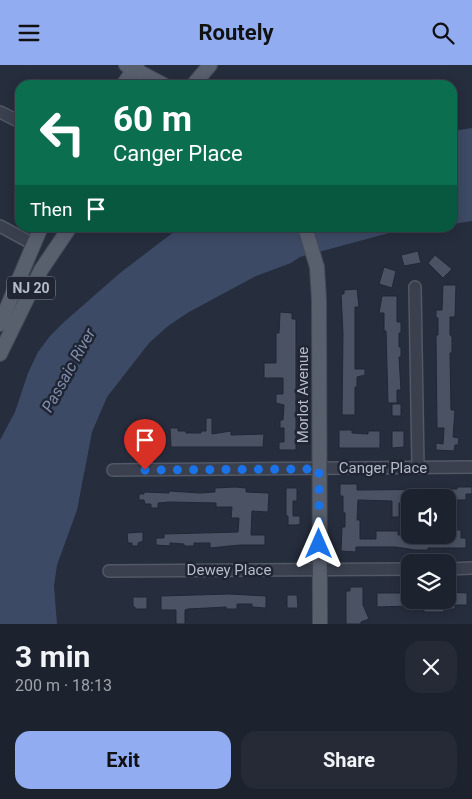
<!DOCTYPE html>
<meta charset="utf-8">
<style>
:root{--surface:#1c222e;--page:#252a36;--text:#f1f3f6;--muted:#a0a4aa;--line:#3a3f4a;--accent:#92acf1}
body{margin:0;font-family:Roboto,sans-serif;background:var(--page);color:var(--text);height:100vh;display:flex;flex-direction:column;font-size:19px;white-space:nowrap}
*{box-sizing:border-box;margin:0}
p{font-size:16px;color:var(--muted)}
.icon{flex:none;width:28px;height:28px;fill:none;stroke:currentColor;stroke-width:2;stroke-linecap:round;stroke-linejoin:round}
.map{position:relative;height:559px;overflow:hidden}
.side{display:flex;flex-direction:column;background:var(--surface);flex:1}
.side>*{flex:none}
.top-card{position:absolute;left:15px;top:15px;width:442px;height:152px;border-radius:15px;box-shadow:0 2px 12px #0003,0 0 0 1px var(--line);background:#0b6e4f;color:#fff;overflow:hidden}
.buttons{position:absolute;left:401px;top:424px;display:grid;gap:10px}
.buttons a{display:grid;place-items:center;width:55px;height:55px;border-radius:10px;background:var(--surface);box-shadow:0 2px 12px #0003,0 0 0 1px var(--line);font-size:25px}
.pin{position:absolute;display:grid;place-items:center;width:42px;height:42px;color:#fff;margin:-51px -21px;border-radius:50% 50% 50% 0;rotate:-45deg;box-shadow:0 0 5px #0007}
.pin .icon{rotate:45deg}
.me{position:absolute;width:55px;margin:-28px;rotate:0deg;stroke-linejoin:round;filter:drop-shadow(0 0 4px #0008)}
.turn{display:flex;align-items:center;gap:18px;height:105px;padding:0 15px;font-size:22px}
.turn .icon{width:65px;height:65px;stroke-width:2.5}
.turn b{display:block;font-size:35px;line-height:42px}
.then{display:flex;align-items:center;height:48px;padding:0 15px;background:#0003;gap:10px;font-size:19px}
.round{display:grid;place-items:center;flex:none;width:52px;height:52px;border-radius:15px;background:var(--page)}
.head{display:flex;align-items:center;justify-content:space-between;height:85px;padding:0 15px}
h1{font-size:30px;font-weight:700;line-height:38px}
.primary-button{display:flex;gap:10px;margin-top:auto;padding:10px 15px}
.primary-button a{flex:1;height:58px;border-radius:15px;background:var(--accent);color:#111;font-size:20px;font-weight:700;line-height:58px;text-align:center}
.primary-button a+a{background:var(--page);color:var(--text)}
header{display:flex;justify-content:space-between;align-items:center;height:65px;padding:0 15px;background:var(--accent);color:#111;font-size:22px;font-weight:700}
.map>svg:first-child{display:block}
</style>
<header><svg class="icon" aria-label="menu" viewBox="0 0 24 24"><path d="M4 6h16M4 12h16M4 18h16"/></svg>Routely<svg class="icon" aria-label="search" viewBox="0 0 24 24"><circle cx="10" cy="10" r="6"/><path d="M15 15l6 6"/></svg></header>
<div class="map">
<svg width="472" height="559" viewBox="0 0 472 559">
<rect width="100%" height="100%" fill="#262d3d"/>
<g fill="#3d4a65">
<path d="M 472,63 L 472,156 L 453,159 L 453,66 Z"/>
<path d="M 179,163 L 418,163 L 404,164 L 300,192 L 291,198 L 256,211 L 189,247 L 168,261 L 149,278 L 107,332 L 92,367 L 77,445 L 57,500 L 54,521 L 57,559 L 0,559 L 0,375 L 15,347 L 28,308 L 38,287 L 50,271 L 64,257 L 120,208 Z"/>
</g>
<g fill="#4a5263" stroke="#212735">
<path d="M 418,186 L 421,198 L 404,201 L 401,190 Z"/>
<path d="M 435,190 L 452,204 L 443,213 L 428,198 Z"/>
<path d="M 384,202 L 396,206 L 392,223 L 379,219 Z"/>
<path d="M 443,220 L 456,220 L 455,252 L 450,252 L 450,270 L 452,272 L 452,288 L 450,288 L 451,345 L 455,345 L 453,372 L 459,373 L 458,380 L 455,380 L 454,386 L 436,385 L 436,378 L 443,379 L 444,363 L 437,363 L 436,270 L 438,270 L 438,253 L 436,253 L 436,245 L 442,245 Z"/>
<path d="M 357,224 L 359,242 L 355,242 L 355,304 L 365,304 L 365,310 L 357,312 L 357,322 L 355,322 L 355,350 L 342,350 L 343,269 L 341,229 L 344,229 L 344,225 Z"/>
<path d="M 382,231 L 397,231 L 397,257 L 401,257 L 401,268 L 399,268 L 399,282 L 401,282 L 401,292 L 399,292 L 401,325 L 397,325 L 397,338 L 388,338 L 386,266 L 384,266 L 384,248 L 379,248 Z"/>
<path d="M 280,247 L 292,248 L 292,254 L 296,254 L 296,385 L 279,385 L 279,377 L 284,377 L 284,363 L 280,363 L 280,355 L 283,355 L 284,340 L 276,338 L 276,329 L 283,329 L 283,313 L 264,313 L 264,298 L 276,298 L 276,268 L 279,268 Z"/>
<rect x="392" y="339" width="9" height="12"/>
<path d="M 206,353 L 212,353 L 212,369 L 231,366 L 231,370 L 264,369 L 263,382 L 171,382 L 170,363 L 178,363 L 178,366 L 186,366 L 186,368 L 201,368 L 201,366 L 206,366 Z"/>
<path d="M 339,365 L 352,365 L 352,368 L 368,369 L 368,366 L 380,366 L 380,383 L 339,383 Z"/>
<path d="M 392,366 L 404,366 L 404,382 L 392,383 Z"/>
<path d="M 340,419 L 357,419 L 357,425 L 359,425 L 457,424 L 457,422 L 472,422 L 472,429 L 466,429 L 466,435 L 452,435 L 452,432 L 410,432 L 410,438 L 399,438 L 399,452 L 392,452 L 392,436 L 358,435 L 357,455 L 360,455 L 360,474 L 376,474 L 376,466 L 398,466 L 398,470 L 409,470 L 409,473 L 452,470 L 452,465 L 461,465 L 461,473 L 466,473 L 466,483 L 428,483 L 428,485 L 415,485 L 396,482 L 356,482 L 356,487 L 341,486 L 342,462 L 345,462 L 345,448 L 343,447 L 343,431 L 340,431 Z"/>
<path d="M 235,422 L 246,423 L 246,427 L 269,428 L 268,447 L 252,446 L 251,470 L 265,470 L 265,480 L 240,480 L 210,483 L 210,478 L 194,478 L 194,481 L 184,481 L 184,479 L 170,478 L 170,481 L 156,480 L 156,473 L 164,473 L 164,469 L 238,467 L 239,453 L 231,453 L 232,442 L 216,442 L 216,438 L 170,437 L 158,438 L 158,443 L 151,443 L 151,439 L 145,439 L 144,435 L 139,435 L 139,429 L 144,429 L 144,427 L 169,428 L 169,426 L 200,428 L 215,427 L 215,423 Z"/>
<path d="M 286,423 L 297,423 L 297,436 L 293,436 L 293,451 L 300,451 L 300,459 L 297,460 L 288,460 L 288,451 L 286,451 Z"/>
<path d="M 143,467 L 143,476 L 138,478 L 138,481 L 132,481 L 132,478 L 128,478 L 127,468 Z"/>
<path d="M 350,522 L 363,522 L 363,540 L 369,554 L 361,557 L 361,559 L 346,559 L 346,526 L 350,526 Z"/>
<path d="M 448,527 L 467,528 L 467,540 L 455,540 L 455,544 L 444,544 L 444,547 L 424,547 L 424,543 L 414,543 L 414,535 L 448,535 Z"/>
<path d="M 377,528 L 410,528 L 410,541 L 377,542 Z"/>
<path d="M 229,529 L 266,531 L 266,543 L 252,542 L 252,539 L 237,539 L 237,544 L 226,544 L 226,542 L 188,544 L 185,545 L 185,559 L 176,559 L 176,545 L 161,545 L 161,531 Z"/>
<path d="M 287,530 L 297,530 L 298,543 L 287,543 Z"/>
<path d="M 133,532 L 147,532 L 147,544 L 135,544 L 135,542 L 133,542 Z"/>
</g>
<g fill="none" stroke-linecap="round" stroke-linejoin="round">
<g stroke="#525865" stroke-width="14">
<g id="minor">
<path d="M 0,47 L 20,57"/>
<path d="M 0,161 L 33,179"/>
<path d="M 415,222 L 418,403"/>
<path d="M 113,405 L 472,402"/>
<path d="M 448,504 L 472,503"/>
<path d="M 109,506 L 410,504"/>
</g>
</g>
<g stroke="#434957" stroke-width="16">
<g id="major">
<path d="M 126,0 L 164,20"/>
<path d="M 123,20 L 137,0"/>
<path d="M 193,20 L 210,0"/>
<path d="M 305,162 L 317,202 L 319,235 L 320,559"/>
<path d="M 0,259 L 41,162"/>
<path d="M 0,289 L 41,205 L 70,162"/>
</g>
</g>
<use href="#minor" stroke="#3a404d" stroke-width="11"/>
<use href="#major" stroke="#585f6d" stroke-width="14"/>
</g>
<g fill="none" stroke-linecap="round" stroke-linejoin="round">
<path stroke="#1a73e8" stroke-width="9" stroke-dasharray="0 16.2" d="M 145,405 L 319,404 L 319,479"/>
</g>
<g text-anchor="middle" stroke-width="5" stroke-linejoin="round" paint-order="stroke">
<rect fill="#1f2533" stroke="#898e9b" stroke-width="1" x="7" y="211.5" width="48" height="23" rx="4"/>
<g font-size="14" font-weight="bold" fill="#b6bbc8">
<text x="31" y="228">NJ 20</text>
</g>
<g font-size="15" fill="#b6bbc8" stroke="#1f2533">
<text transform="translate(303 330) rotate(-90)" y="5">Morlot Avenue</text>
<text x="383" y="408">Canger Place</text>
<text x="229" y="510">Dewey Place</text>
</g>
<g font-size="16" font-style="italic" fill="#808eae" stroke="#1f2533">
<text transform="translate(68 305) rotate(-61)" y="6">Passaic River</text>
</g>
</g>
</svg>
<div class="buttons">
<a><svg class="icon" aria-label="sound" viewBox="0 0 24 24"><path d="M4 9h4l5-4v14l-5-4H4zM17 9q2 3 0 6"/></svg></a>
<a><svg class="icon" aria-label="layers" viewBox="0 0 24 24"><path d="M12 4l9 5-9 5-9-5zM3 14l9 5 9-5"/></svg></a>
</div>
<div class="pin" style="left:145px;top:405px;background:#d93025"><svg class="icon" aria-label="arrive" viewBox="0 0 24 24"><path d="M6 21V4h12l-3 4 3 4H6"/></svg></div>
<svg class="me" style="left:319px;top:479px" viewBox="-20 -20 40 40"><path d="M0-17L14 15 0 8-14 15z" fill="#1a73e8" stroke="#fff" stroke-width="4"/></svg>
<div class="top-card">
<div class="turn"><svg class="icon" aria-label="left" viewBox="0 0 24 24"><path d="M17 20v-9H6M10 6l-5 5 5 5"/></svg><div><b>60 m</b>Canger Place</div></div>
<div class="then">Then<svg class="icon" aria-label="arrive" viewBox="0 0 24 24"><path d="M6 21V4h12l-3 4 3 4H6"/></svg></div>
</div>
</div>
<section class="side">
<div class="head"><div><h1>3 min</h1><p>200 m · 18:13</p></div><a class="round"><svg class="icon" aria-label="close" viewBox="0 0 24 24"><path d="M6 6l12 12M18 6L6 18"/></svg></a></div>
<div class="primary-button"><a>Exit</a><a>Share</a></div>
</section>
